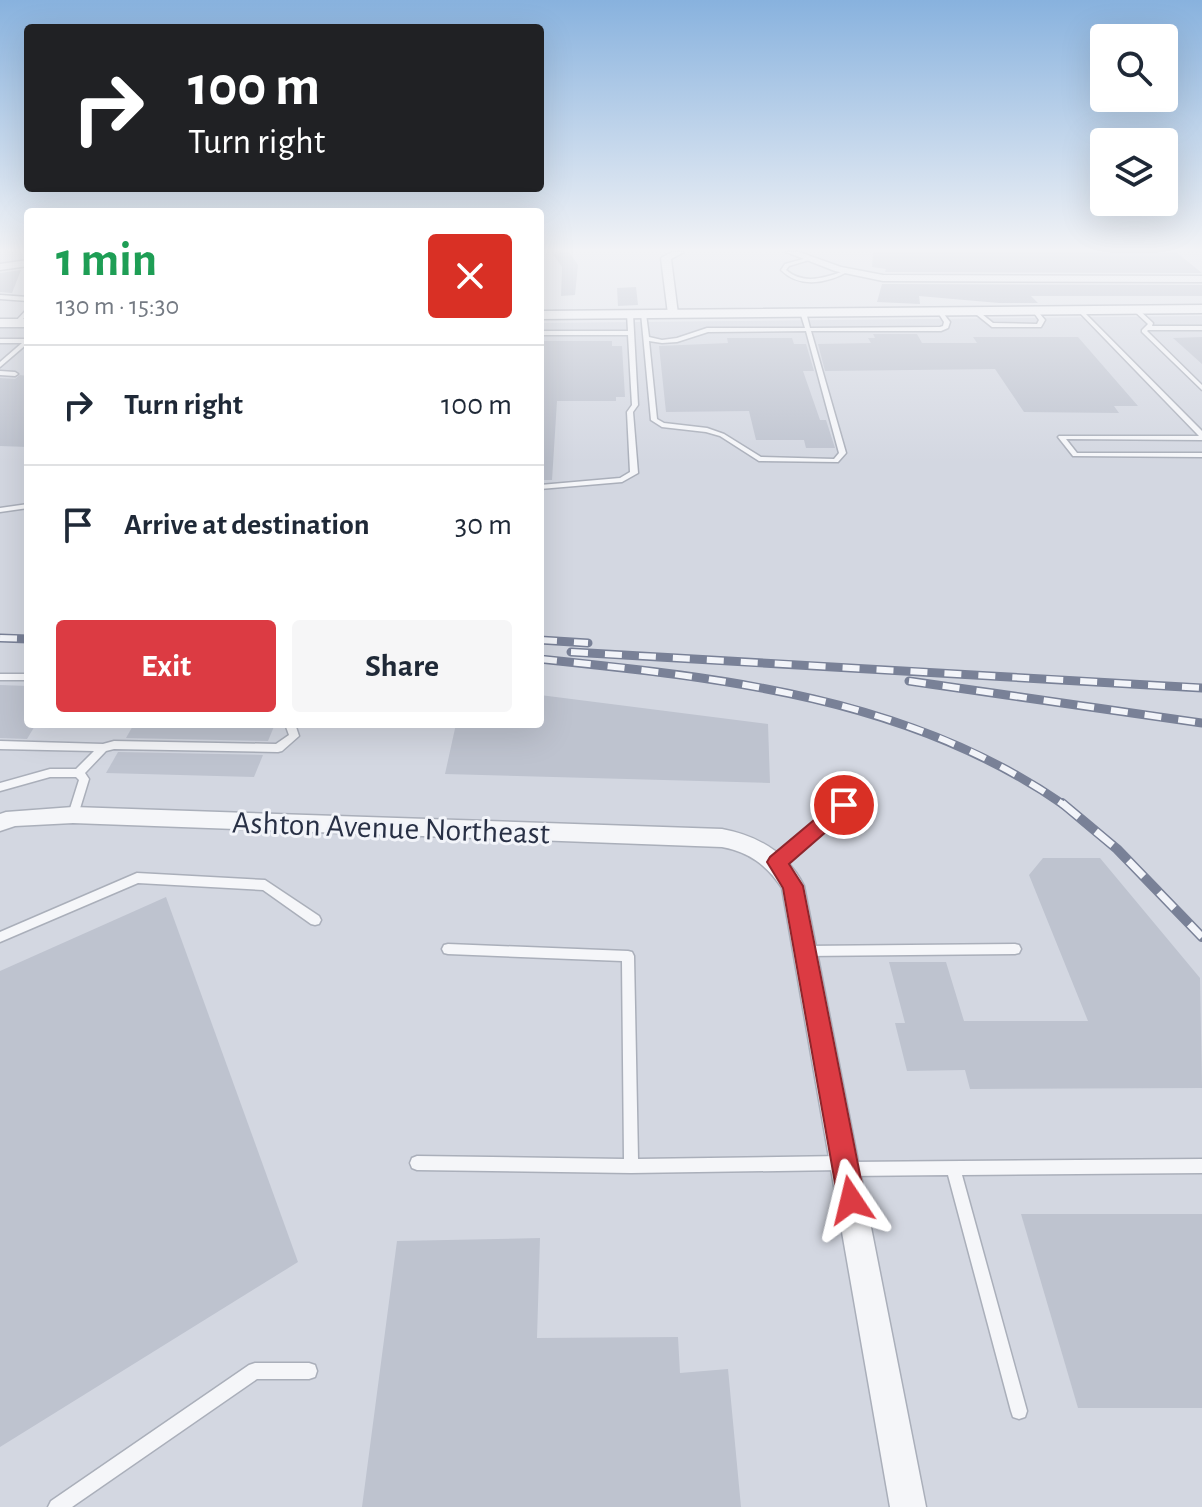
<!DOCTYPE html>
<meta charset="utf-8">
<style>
:root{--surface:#fff;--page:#f6f6f7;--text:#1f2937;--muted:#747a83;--line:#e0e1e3;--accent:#dc3b43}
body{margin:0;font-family:"Alegreya Sans",sans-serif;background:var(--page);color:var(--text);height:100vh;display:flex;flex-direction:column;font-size:30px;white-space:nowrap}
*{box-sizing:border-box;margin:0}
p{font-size:26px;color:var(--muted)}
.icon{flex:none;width:44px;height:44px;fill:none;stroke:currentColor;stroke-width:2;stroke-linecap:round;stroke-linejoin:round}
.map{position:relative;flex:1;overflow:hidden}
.side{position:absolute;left:24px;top:208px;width:520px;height:520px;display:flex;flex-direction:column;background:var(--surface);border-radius:8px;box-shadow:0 8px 32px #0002}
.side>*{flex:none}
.top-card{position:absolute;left:24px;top:24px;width:520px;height:168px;border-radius:8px;box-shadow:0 8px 32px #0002;background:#202124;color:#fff;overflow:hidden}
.controls{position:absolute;left:1090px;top:24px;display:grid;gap:16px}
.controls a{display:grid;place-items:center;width:88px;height:88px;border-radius:8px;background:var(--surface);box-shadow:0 8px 32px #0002;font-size:40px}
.pin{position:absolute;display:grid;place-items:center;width:68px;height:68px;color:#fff;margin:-34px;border:4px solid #fff;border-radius:50%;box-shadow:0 2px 8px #0007}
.me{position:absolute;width:88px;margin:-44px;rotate:350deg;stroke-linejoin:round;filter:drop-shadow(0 0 6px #0008)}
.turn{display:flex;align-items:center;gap:28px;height:168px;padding:0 32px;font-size:36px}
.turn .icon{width:104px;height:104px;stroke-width:2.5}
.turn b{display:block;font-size:56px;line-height:68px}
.round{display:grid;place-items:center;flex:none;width:84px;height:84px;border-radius:8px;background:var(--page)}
.overview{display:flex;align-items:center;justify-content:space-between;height:136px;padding:0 32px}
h1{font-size:48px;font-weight:600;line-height:60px;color:#1e9e55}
.primary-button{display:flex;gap:16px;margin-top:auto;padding:16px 32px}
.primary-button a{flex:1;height:92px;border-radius:8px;background:var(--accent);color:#fff;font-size:32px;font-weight:600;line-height:92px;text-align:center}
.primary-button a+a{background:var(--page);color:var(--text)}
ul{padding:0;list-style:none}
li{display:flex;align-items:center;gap:24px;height:120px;padding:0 32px;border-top:2px solid var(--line)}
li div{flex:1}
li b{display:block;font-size:30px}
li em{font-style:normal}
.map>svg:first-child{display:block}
</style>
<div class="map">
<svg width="1202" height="1507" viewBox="0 0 1202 1507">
<rect width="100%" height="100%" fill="#e2e5ec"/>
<path fill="#d3d7e1" d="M 1202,316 L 1202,1507 L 0,1507 L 0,328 L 28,328 L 28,724 L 540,724 L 540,323 Z"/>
<g fill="#bec3cf">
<path d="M 569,252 L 578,265 L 575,295 L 561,296 L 562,267 L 553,254 Z"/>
<path d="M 873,252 L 1176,252 L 1202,273 L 885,272 L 886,269 L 872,267 Z"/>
<path d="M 21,270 L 12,293 L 0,292 L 0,273 Z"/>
<path d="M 882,284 L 1202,285 L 1202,296 L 1031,296 L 1038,303 L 999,303 L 919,296 L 920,304 L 877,302 Z"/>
<path d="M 636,287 L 638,305 L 618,306 L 617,288 Z"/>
<path d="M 873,334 L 917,334 L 922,343 L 977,343 L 973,337 L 1078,337 L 1138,406 L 1114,406 L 1119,413 L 1024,412 L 995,369 L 825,371 L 818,344 L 871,343 L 868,338 L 875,338 Z"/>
<path d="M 1202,337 L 1202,364 L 1173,338 Z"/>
<path d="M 727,338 L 792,338 L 794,344 L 806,344 L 814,371 L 803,371 L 820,420 L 826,420 L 835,448 L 806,448 L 804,440 L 756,440 L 749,411 L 666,412 L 659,346 L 728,343 Z"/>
<path d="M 540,341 L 612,341 L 612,346 L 622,346 L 625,397 L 616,397 L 616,401 L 557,401 L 552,480 L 540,480 Z"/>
<path d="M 20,375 L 28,376 L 28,447 L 0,446 L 0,378 L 15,379 Z"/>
<path d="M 0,685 L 28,686 L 28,724 L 36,724 L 27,739 L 0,738 Z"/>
<path d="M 540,695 L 768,724 L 770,783 L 445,774 L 456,724 L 540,724 Z"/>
<path d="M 134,724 L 275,724 L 268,741 L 126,738 Z"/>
<path d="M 118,752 L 263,755 L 254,777 L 106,773 Z"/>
<path d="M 1043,858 L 1100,858 L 1200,978 L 1202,1088 L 970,1089 L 965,1070 L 907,1071 L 895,1023 L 905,1023 L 889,962 L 946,962 L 964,1021 L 1088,1021 L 1029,875 Z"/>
<path d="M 166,897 L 298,1262 L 0,1447 L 0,971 Z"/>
<path d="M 1021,1214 L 1202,1214 L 1202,1408 L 1078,1408 Z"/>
<path d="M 540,1238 L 537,1338 L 678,1337 L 680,1373 L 728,1369 L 741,1507 L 362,1507 L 397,1241 Z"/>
</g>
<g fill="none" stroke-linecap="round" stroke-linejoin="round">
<g stroke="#aaafba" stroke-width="3">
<g id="service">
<path d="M 807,258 L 809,260 L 789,266 L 786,270 C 805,286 826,277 847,270 L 849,271 C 828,283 800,289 781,270 L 785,264 Z"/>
<path d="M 0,295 L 28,297 L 28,301 L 0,299 Z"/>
<path d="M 28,308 L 28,313 L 19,324 L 15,324 L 15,322 Z"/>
<path d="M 1035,308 L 1045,320 L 1041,327 L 992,327 L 972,311 L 977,310 L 993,323 L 1037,324 L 1039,320 L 1032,310 Z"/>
<path d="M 1080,308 L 1202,431 L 1202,440 L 1066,439 L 1077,453 L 1202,453 L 1202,457 L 1073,456 L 1058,437 L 1059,436 L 1199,436 L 1078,311 L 1077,310 Z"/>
<path d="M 940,309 L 950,322 L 948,328 L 941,331 L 811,331 L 846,453 L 838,462 L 759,461 L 720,436 L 706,432 L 662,427 L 651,420 L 641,313 L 646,314 L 649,337 L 662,340 L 677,338 L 707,328 L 805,328 L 800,312 L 803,310 L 806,312 L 810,328 L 940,327 L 943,326 L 944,322 L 937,311 ZM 806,331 L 839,453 L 834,459 L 761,457 L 724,434 L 707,428 L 664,423 L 657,419 L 649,341 L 662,343 L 677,342 L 708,332 Z"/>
<path d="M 1134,309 L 1138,309 L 1153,323 L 1152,326 L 1202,326 L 1202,330 L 1148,330 L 1147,331 L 1202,385 L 1202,390 L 1142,332 L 1142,330 L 1148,324 L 1134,311 Z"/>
<path d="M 630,312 L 633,314 L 638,405 L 633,412 L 638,473 L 622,482 L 540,489 L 540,485 L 620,478 L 630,472 L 627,412 L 632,405 L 628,335 L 540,335 L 540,331 L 628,331 L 627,314 Z"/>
<path d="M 0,339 L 27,339 L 28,343 L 0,367 L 0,362 L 22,343 L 0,343 Z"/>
<path d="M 0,371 L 15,372 L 18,374 L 15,376 L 0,375 Z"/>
<path d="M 28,504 L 28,508 L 0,512 L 0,508 Z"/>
<rect x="0" y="674" width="28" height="6"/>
<path d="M 285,724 L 295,724 L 299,736 L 282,751 L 278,752 L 114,749 L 106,751 L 85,773 L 89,779 L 78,815 L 77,818 L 69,818 L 68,815 L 79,780 L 76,777 L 50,777 L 0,791 L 0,783 L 50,769 L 76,769 L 94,751 L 0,749 L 0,741 L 103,744 L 114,741 L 276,744 L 289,735 Z"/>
<path d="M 844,801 L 848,802 L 849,805 L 848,808 L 781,865 L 777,867 L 773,865 L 771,862 L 773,859 L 840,802 Z"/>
<path d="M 137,873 L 265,880 L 319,916 L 321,920 L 319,924 L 315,925 L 311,924 L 263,890 L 138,883 L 0,942 L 0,932 Z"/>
<path d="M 448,944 L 628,951 L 632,952 L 634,956 L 638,1159 L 843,1156 L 848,1158 L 850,1162 L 1202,1159 L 1202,1173 L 962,1175 L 1027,1411 L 1025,1417 L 1019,1419 L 1013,1417 L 1011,1411 L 948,1175 L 848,1176 L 843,1174 L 841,1170 L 631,1173 L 417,1170 L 412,1168 L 410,1163 L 412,1158 L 417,1156 L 624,1159 L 622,961 L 448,954 L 444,953 L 442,949 L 444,945 Z"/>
<path d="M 1015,944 L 1019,945 L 1021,949 L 1019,953 L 1015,954 L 805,956 L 801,955 L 799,951 L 801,947 L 805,946 Z"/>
<path d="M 255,1363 L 309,1363 L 315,1365 L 317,1371 L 315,1377 L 309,1379 L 257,1379 L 72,1507 L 48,1507 L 51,1501 L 249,1365 Z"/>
</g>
</g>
<g stroke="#aaafba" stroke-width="3">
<g id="minor">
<path d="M 672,252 L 684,252 L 671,259 L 678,314 L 673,317 L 668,314 L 661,258 Z"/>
<path d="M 786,252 L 799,252 L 841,267 L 883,275 L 1202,276 L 1202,282 L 883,281 L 835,271 Z"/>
<path d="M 28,260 L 28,266 L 0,270 L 0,264 Z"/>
<path d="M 73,807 L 722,829 C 758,836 787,852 804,886 L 926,1507 L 890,1507 L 782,888 C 767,865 749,852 722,847 L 73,823 L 15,826 L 0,831 L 0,814 L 6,812 Z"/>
</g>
</g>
<g stroke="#aaafba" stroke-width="3">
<g id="tertiary">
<path d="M 1202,305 L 1202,313 L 540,319 L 540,311 Z"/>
<rect x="0" y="319" width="28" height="8"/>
</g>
</g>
<path stroke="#c0c3ca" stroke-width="2" stroke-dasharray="3 3" stroke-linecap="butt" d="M 540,265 L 543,273 L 541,301"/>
<use href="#service" fill="#f5f6f9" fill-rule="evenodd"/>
<use href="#minor" fill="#f5f6f9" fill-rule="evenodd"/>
<use href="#tertiary" fill="#f5f6f9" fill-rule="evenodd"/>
<g stroke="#798197" stroke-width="9">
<g id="rail-far1">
<path d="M 0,638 L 28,639"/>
<path d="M 540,640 L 588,643"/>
<path d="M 571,652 L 1202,688"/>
<path d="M 540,659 C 723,678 909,697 1064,805"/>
<path d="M 909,681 L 1202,723"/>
</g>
</g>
<g stroke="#798197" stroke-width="10">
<path id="rail" d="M 1062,803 L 1117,849 L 1202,937"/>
</g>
<use href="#rail-far1" stroke="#f2f4f9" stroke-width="6" stroke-dasharray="17" stroke-linecap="butt"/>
<use href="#rail" stroke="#f2f4f9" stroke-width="7" stroke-dasharray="22" stroke-linecap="butt"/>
</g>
<linearGradient id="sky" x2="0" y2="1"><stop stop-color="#88b2de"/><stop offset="0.54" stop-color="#f2f3f6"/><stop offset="1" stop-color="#f2f3f6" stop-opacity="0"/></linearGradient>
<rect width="1202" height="463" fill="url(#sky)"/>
<path fill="#dc3b43" stroke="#8f262c" stroke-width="2" d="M 844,798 L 851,800 L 854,805 L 851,810 L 789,864 L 803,886 L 865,1200 L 861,1209 L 851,1213 L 842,1209 L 838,1200 L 783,888 L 767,862 L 770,857 L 838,800 Z"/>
<g text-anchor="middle" stroke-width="6" stroke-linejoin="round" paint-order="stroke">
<g font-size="32" fill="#283045" stroke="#f2f4f9">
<text transform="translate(391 827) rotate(2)" y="11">Ashton Avenue Northeast</text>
</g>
</g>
</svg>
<div class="controls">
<a><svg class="icon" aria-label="search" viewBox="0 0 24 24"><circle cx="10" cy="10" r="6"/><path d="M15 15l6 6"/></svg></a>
<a><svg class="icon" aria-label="layers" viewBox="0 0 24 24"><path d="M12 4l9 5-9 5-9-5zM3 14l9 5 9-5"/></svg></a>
</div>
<div class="pin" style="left:844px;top:805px;background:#d93025"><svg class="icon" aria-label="arrive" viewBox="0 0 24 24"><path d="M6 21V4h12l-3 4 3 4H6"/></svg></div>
<svg class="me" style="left:851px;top:1200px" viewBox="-20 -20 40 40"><path d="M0-17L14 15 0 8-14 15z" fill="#dc3b43" stroke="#fff" stroke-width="4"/></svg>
<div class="top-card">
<div class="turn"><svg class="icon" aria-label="right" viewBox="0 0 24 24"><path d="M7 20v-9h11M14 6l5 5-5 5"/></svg><div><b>100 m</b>Turn right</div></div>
</div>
<section class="side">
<div class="overview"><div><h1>1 min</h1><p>130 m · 15:30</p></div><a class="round" style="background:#d93025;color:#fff"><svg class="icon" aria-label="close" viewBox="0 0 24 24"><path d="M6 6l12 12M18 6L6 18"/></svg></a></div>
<ul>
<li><svg class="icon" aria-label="right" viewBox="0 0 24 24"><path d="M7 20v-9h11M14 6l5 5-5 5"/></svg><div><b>Turn right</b></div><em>100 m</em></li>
<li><svg class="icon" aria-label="arrive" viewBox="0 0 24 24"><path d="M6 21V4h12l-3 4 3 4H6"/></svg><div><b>Arrive at destination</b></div><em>30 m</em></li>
</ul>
<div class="primary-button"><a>Exit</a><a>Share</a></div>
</section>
</div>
